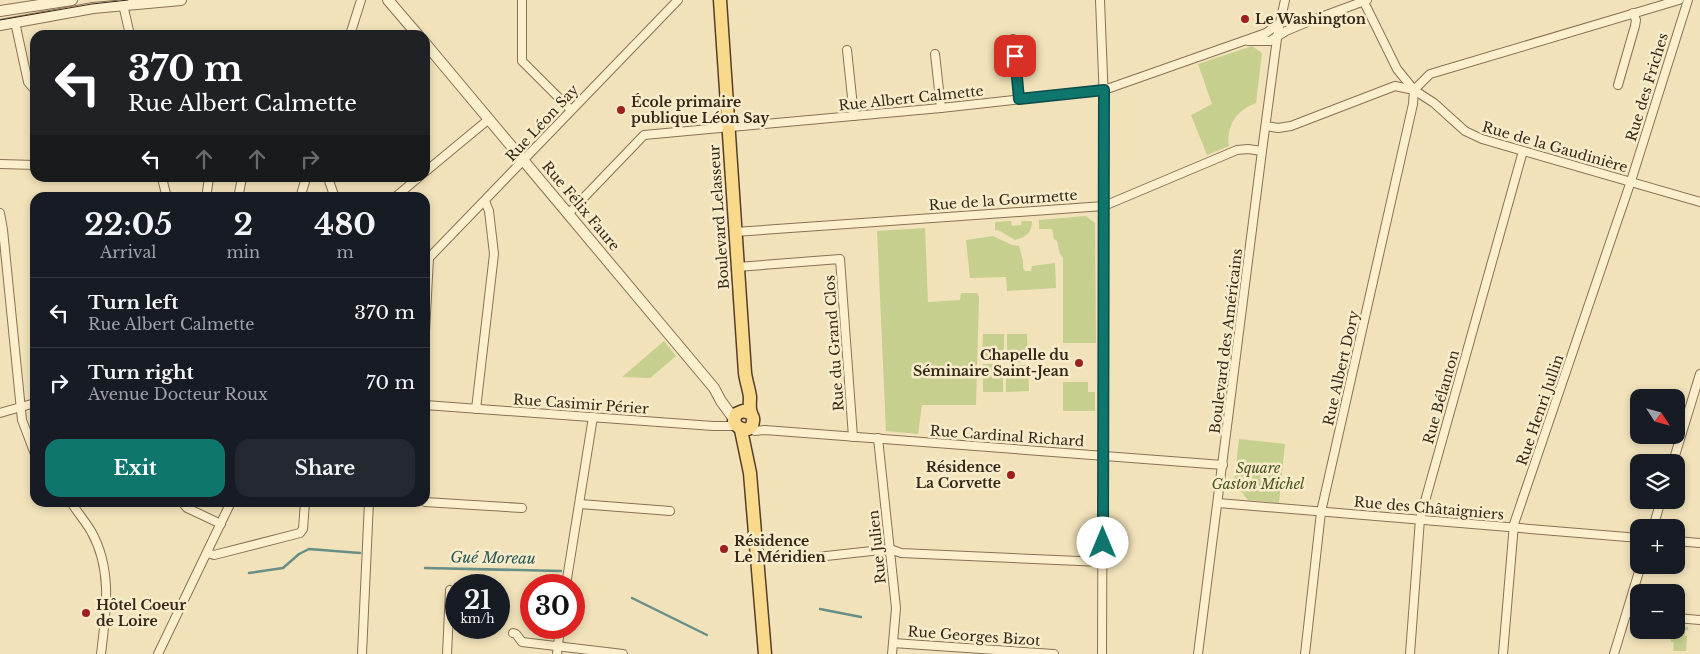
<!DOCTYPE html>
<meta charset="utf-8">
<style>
:root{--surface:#171b24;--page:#242831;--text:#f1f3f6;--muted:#9ea1a6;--line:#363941;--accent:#0f766e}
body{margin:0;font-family:"Libre Baskerville",serif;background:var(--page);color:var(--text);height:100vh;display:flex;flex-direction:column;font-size:19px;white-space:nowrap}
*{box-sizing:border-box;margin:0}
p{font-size:16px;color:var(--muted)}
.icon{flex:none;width:28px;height:28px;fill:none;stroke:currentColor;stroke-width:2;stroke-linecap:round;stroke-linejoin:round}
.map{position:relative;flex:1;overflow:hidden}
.side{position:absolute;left:30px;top:192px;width:400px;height:315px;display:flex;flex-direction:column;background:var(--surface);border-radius:15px;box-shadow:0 2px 8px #0003}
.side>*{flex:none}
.banner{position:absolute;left:30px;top:30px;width:400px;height:152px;border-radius:15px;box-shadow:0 2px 8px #0003;background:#202124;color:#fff;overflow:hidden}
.needle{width:32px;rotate:126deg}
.buttons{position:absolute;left:1630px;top:389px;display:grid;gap:10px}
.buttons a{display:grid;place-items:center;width:55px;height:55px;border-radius:10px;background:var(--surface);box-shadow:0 2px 8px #0003;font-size:25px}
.speed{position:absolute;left:445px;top:574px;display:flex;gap:10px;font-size:25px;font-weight:700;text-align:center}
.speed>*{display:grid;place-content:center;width:65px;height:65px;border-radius:50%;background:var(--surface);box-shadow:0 2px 8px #0003;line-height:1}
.speed small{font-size:12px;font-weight:400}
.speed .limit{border:8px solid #d22;background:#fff;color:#111}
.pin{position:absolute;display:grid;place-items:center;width:42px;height:42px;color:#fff;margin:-21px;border-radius:10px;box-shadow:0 2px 8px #0006}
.me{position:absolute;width:55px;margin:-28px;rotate:0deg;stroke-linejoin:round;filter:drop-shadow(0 0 4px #0008)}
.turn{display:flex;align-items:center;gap:18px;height:105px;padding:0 15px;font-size:22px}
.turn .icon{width:65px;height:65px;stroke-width:2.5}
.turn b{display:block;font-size:35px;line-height:42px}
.lanes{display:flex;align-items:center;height:48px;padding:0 15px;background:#0003;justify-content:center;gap:25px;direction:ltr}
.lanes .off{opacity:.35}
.eta{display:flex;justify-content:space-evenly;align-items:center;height:85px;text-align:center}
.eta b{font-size:30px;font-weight:700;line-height:35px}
.button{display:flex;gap:10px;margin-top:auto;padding:10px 15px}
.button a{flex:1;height:58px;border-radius:15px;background:var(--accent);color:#fff;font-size:20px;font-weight:700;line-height:58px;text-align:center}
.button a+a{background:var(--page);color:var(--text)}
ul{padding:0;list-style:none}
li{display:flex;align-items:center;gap:15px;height:70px;padding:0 15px;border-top:1px solid var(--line)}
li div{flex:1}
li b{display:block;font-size:19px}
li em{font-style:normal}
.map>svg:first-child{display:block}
</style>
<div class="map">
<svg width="1700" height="654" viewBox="0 0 1700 654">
<rect width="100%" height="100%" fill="#f1e2ba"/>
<g fill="#c6cf8e">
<path d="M 1252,46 L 1262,53 L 1256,103 C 1237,110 1226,125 1229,146 L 1207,155 L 1191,115 L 1212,104 L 1198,64 Z"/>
<path d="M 1086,216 L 1095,223 L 1096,343 L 1063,343 L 1063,258 L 1060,254 L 1057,241 L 1054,239 L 1052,229 L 1039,229 L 1039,220 Z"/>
<path d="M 1011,221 L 1012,226 L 1021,225 L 1022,221 L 1032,221 C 1032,233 1026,237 1015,240 L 1000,231 L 995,230 L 995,222 Z"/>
<path d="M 925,228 L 928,302 L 960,300 L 961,293 L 977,293 L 979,297 L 976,405 L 922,405 L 918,434 L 886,431 L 877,231 Z"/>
<path d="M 993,236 L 1012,245 L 1019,246 L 1023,261 L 1023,268 L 1025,271 L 1031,271 L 1032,266 L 1055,263 L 1056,288 L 1007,291 L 1006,277 L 970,278 L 966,240 Z"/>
<path d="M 983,334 L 1004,334 L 1004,357 L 999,359 L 999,361 L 982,362 Z"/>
<path d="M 1007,334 L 1027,334 L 1028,362 L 1011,362 L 1010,359 L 1007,358 Z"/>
<path d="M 664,341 L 676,356 L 650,378 L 622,377 Z"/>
<path d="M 983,364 L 998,364 L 1000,369 L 1003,370 L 1003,392 L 983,392 Z"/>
<path d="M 1011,365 L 1028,365 L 1029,391 L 1006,392 L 1006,371 L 1010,370 Z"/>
<path d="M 1063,382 L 1088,382 L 1088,392 L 1095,392 L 1095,411 L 1063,411 Z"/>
<path d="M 1239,439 L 1285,444 L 1279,503 L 1248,500 L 1234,483 Z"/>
<path d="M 1676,626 L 1688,627 L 1688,630 L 1685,630 L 1685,636 L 1687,636 L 1686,651 L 1673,651 L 1674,642 L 1671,642 L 1671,630 L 1676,630 Z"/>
</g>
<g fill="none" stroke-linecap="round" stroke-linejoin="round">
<g stroke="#668f86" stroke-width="2.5">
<path d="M 425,568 L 561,571"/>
<path d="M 249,573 L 283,568 L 299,554 L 309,549 L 360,553"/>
<path d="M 632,598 L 707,635"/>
<path d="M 820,609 L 861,617"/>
</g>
<g stroke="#897153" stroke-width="10">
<g id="minor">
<path d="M 122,0 L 130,35"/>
<path d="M 522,0 L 522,61 L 571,110"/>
<path d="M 1100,0 L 1104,101 L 1102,654"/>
<path d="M 1363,0 L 1397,69 L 1414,90 L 1434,103 L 1465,131 L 1482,139 L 1700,202"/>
<path d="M 1283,12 C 1287,21 1299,21 1308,21"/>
<path d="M 15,22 L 28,82 L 35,90"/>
<path d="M 350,35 L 361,0"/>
<path d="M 1013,39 L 1019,99"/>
<path d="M 1248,41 L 1270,41 L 1286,31 L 1310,21 L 1367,0"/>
<path d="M 847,50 L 854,116"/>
<path d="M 935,54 L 941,108"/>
<path d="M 1618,85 L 1635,26 L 1636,20 L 1633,13"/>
<path d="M 1414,90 L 1430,74 L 1679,0"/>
<path d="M 1266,126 L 1278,128 L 1291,126 L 1395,86 L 1414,90"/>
<path d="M 0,164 L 35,165"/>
<path d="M 425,172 L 489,119"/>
<path d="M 162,178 L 167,198"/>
<path d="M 328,178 L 335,198"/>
<path d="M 206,198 L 209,178"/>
<path d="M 238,198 L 242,178"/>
<path d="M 300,198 L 306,178"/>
<path d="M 394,198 L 418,178"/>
<path d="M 0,213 L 3,230 L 22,420 L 35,454"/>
<path d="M 569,213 L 644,135 L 941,108 L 1104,90 L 1266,33 L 1277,25"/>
<path d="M 735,232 L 1104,206 L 1237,150 L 1248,149 L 1262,151"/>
<path d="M 425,262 L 678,0"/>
<path d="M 737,267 L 840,259 L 853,437"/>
<path d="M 425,332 L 429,258"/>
<path d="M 425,405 L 713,426 L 736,426"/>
<path d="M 476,409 L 494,254 L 489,211 L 485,201"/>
<path d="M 0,413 L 35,403"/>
<path d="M 750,428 L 755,431 L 765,430 L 1223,465"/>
<path d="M 878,438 L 896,608 L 892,654"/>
<path d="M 1673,462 L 1700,374"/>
<path d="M 71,502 C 77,512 85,521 91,531 C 113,570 106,612 101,654"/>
<path d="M 182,502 L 187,508 L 221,524"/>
<path d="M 425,502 L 522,508"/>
<path d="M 1218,503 L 1639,538"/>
<path d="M 580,504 L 670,511"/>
<path d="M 1653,528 L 1661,500"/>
<path d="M 1676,541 L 1700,543"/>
<path d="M 207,553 L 214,555 L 300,533 L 303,529 L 305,502"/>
<path d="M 808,558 L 890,549 L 901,553 L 1102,562"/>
<path d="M 566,585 L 593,417"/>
<path d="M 1627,612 L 1639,616"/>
<path d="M 1676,618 L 1700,620"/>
<path d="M 513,633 L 516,634 L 522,642 L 623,654"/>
<path d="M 893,643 L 1054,654"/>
<path d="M 158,654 L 231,502"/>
<path d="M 362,654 L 369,502"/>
<path d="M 447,654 L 450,590"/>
<path d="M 557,654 L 560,628"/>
<path d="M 1198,654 L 1262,151 L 1278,31 L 1285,0"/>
<path d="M 1305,654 L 1321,512 L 1413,104 L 1414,90"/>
<path d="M 1410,654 L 1420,519 L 1523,151"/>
<path d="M 1503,654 L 1514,524 L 1631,181 L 1688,0"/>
<path d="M 1614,654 L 1641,565"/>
</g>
</g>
<g stroke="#897153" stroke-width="12">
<g id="tertiary">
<path d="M 388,0 L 418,35"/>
<path d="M 0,11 L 72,0"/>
<path d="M 0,25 L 93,8 L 181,0"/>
<path d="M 425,43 L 714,388 L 721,401 L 734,419"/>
</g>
</g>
<g stroke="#563e28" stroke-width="15">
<g id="primary">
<path d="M 720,0 L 745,373 C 746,381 749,389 750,397 C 750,402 749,409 751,413 C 752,418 754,416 753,421 C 752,434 737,430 734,421 L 736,414 L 743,411 L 750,413"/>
<path d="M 741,430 L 750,473 L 765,654"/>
</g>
</g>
<use href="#minor" stroke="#fcefcd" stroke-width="8"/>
<use href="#tertiary" stroke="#fcefcd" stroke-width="10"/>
<use href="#primary" stroke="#f9da8d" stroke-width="12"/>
<path stroke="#362819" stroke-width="1" d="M 0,20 L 92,4 L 128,0"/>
</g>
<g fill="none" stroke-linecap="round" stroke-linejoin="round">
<g stroke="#0a4d48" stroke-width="12">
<path id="route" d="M 1015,56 L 1019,99 L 1104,90 L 1103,543"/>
</g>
<use href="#route" stroke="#0f766e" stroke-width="9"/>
</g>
<g fill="#9d201e" stroke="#f8ecca" stroke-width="2">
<circle cx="1245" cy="19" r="5"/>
<circle cx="621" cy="110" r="5"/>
<circle cx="1079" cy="363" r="5"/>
<circle cx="1011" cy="475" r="5"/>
<circle cx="724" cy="549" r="5"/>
<circle cx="86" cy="613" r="5"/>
</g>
<g text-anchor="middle" stroke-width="5" stroke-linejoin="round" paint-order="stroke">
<g font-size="14" font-weight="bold" fill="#362819" stroke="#f8ecca" text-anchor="start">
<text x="1255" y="24">Le Washington</text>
<text x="631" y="107">École primaire<tspan x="631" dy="16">publique Léon Say</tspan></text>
<text x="1069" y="360" text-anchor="end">Chapelle du<tspan x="1069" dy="16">Séminaire Saint-Jean</tspan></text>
<text x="1001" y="472" text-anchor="end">Résidence<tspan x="1001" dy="16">La Corvette</tspan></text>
<text x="734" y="546">Résidence<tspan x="734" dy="16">Le Méridien</tspan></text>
<text x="96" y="610">Hôtel Coeur<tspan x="96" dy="16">de Loire</tspan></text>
</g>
<g font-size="14" fill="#362819" stroke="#f8ecca">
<text transform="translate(1647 87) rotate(-73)" y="5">Rue des Friches</text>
<text transform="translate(911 98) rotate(-6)" y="5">Rue Albert Calmette</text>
<text transform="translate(542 123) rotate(-47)" y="5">Rue Léon Say</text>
<text transform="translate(1555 147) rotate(16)" y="5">Rue de la Gaudinière</text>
<text transform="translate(1003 200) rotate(-4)" y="5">Rue de la Gourmette</text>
<text transform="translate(581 206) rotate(50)" y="5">Rue Félix Faure</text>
<text transform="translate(719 217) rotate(-94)" y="5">Boulevard Lelasseur</text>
<text transform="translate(1226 341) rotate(-83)" y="5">Boulevard des Américains</text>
<text transform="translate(834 343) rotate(-94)" y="5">Rue du Grand Clos</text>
<text transform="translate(1341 368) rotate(-77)" y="5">Rue Albert Dory</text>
<text transform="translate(1441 397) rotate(-74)" y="5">Rue Bélanton</text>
<text transform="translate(581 404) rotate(4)" y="5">Rue Casimir Périer</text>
<text transform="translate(1540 410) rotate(-71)" y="5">Rue Henri Jullin</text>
<text transform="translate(1007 436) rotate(4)" y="5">Rue Cardinal Richard</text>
<text transform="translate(1429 508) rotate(5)" y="5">Rue des Châtaigniers</text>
<text transform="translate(877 547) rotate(-96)" y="5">Rue Julien</text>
<text transform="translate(974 636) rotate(4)" y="5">Rue Georges Bizot</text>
</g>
<g font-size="14" font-style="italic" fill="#46551e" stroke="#f8ecca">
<text x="1258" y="473">Square<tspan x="1258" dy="16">Gaston Michel</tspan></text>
</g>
<g font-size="15" font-style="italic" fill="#275856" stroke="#f8ecca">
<text transform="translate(493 558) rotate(1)" y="5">Gué Moreau</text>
</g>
</g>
</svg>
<div class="buttons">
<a><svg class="needle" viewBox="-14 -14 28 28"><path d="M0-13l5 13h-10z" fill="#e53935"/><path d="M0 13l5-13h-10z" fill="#9ea1a6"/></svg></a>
<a><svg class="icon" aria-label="layers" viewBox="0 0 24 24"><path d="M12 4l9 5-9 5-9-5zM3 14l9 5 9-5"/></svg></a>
<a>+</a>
<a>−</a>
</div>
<div class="speed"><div>21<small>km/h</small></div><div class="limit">30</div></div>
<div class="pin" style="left:1015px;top:56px;background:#d93025"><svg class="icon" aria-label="arrive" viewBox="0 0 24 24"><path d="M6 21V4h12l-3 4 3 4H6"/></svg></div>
<svg class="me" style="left:1103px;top:543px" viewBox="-20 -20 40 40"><circle r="19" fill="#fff"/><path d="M0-13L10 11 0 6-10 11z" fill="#0f766e"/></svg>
<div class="banner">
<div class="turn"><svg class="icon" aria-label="left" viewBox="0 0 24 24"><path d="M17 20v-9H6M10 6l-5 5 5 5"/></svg><div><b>370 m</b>Rue Albert Calmette</div></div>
<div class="lanes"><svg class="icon" aria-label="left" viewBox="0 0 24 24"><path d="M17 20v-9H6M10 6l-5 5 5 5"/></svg><svg class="icon off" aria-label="ahead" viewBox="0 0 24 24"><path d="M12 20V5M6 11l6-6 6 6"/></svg><svg class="icon off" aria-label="ahead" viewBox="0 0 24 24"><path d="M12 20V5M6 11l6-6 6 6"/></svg><svg class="icon off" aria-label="right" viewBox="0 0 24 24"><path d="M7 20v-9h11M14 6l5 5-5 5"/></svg></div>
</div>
<section class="side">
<div class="eta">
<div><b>22:05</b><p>Arrival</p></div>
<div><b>2</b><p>min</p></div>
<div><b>480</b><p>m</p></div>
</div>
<ul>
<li><svg class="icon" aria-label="left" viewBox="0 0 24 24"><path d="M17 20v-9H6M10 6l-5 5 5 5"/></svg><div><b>Turn left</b><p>Rue Albert Calmette</p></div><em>370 m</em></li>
<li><svg class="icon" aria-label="right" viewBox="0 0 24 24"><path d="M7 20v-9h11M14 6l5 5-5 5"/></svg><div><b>Turn right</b><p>Avenue Docteur Roux</p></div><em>70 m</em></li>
</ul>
<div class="button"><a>Exit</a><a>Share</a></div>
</section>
</div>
